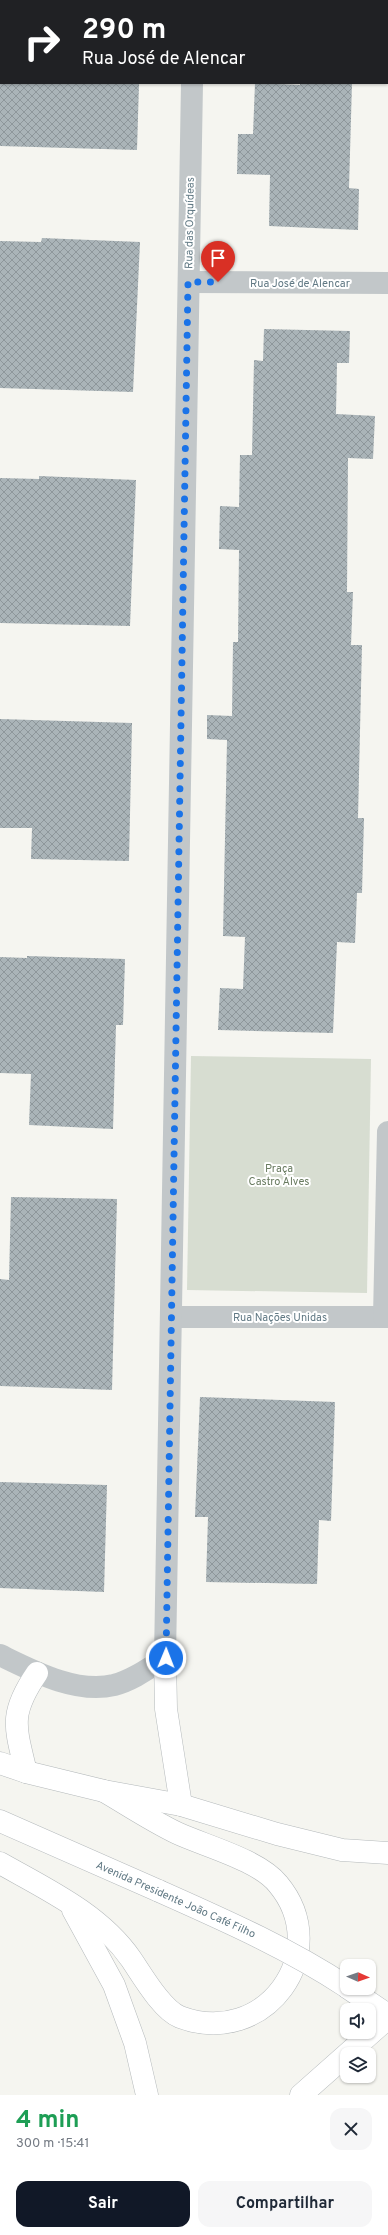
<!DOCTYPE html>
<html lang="pt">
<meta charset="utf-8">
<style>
:root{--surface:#fff;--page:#f6f6f7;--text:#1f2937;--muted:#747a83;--accent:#111827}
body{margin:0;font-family:Overpass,sans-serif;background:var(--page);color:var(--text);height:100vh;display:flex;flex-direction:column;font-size:15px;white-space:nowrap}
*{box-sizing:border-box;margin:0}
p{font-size:13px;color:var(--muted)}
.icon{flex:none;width:22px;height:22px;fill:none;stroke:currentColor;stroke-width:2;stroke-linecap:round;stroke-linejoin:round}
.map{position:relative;height:2095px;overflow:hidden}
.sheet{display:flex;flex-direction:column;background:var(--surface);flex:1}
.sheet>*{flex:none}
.banner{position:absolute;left:0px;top:0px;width:388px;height:84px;box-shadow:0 1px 3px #0004;background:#202124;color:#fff;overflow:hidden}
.needle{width:26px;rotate:92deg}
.controls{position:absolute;left:340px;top:1959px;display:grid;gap:8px}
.controls a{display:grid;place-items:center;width:36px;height:36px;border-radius:8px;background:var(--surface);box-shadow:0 1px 3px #0004;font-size:20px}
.pin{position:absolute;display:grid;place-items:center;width:34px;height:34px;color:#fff;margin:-41px -17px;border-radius:50% 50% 50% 0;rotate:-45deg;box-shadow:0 0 4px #0007}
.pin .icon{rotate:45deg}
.me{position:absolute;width:44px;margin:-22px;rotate:1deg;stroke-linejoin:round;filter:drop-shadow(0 0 3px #0008)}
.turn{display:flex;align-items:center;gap:14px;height:84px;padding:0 16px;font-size:18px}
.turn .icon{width:52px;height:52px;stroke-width:2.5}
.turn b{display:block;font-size:28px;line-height:34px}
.round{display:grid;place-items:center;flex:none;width:42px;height:42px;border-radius:12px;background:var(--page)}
.overview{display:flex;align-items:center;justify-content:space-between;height:68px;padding:0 16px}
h1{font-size:24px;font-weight:700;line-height:30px;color:#1e9e55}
.primary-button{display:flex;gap:8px;margin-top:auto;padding:8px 16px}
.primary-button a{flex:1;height:46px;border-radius:12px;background:var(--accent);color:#fff;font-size:16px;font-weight:700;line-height:46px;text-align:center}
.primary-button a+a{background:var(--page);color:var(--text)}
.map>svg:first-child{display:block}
</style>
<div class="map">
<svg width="388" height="2095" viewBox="0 0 388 2095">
<defs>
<pattern id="building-cross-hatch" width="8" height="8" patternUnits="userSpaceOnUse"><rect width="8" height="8" fill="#aab4b8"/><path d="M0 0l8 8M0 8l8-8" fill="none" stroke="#8e979b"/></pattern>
</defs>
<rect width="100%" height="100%" fill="#f5f5f0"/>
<path fill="#d7ddd1" d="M 191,1056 L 371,1059 L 367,1293 L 187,1290 Z"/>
<g fill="url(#building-cross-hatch)">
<path d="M 0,83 L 139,84 L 137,150 L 0,146 Z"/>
<path d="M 255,83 L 300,85 L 300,83 L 352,83 L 349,188 L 359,189 L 358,230 L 269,226 L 270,175 L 237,174 L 238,134 L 253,134 Z"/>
<path d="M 42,238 L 140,242 L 133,392 L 0,388 L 0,241 L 41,242 Z"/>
<path d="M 264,329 L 350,331 L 349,363 L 337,363 L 336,414 L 375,416 L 373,459 L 348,458 L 347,592 L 353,592 L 351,645 L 362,645 L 358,818 L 364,818 L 362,893 L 357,893 L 355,943 L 337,942 L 333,1033 L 218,1030 L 220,988 L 243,989 L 245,937 L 223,936 L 227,740 L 207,739 L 207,715 L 232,716 L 233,642 L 238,642 L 239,550 L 219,549 L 220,506 L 239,507 L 240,455 L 252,455 L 254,360 L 263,361 Z"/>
<path d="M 39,476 L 136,480 L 130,626 L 0,623 L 0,478 L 39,479 Z"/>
<path d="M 0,719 L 132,723 L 129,861 L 31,859 L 32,828 L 0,828 Z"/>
<path d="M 27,956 L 125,959 L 123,1025 L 116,1025 L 113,1129 L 29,1125 L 31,1074 L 0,1073 L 0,957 L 27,958 Z"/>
<path d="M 11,1197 L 117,1199 L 112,1390 L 0,1386 L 0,1279 L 9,1280 Z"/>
<path d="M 200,1397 L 335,1402 L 331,1521 L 319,1520 L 317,1584 L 206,1582 L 208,1517 L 195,1517 Z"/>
<path d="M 0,1482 L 107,1485 L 104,1592 L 0,1588 Z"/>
</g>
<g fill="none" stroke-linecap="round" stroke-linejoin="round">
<g stroke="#b5babd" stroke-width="23">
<g id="primary">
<path d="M 0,1821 L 159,1891"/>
<path d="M 348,1988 L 388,2015"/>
</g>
</g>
<g stroke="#b4b9bb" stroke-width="23">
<g id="trunk">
<path d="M 165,1658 L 166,1709 L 181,1805"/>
<path d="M 0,1763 L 26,1772 L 104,1791 L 181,1805 L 277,1834 L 342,1850 L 388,1853"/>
<path d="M 26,1772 C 15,1726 9,1714 37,1673"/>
<path d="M 0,1863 C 46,1889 100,1914 131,1959 C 142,1975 162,2010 180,2017 C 265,2049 335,1952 278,1884 C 259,1860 205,1846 177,1833 C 152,1821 128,1805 104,1791"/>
<path d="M 73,1910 L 114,1985 L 135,2043 L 147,2095"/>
<path d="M 301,2095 L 388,2018"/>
</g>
</g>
<g stroke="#c2c7c9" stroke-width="22">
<path d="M 193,1 L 193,0"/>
<path d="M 189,282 L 388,283"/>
<path d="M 171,1317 L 388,1317"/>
<path d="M 384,1317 L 388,1132"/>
<path d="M 0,1655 C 33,1671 76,1694 114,1685 C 133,1680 149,1668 165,1658 L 192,83"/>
</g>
<use href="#primary" stroke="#fff" stroke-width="22"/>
<use href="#trunk" stroke="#fff" stroke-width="22"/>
<g stroke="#b5babd" stroke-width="23" stroke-linecap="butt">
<path id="primary-bridge" d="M 159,1891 C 224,1920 288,1948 347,1987"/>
</g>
<use href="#primary-bridge" stroke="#fff" stroke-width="22"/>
</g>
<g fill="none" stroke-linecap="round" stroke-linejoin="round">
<path stroke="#1a73e8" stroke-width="7" stroke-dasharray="0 12.6" d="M 166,1658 L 188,282 L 218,282"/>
</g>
<g text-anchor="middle" stroke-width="4" stroke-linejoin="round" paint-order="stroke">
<g font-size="11" fill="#617984" stroke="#fff">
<text transform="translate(189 223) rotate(-89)" y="4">Rua das Orquídeas</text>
<text x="300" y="287">Rua José de Alencar</text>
<text x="280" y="1321">Rua Nações Unidas</text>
<text transform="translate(176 1899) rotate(24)" y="4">Avenida Presidente João Café Filho</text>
</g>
<g font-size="11" fill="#697b60" stroke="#fff">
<text x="279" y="1172">Praça<tspan x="279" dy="13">Castro Alves</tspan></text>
</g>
</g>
</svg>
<div class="controls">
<a><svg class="needle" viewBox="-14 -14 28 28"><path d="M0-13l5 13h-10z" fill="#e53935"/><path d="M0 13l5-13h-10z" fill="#747a83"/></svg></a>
<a><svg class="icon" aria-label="sound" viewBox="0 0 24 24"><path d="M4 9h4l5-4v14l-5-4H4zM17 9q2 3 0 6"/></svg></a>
<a><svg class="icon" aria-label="layers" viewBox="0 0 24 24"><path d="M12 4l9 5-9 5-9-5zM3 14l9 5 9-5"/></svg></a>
</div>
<div class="pin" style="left:218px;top:282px;background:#d93025"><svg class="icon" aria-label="arrive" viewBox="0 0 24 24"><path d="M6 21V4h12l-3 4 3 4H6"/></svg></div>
<svg class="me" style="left:166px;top:1658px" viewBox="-20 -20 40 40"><circle r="17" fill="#1a73e8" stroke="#fff" stroke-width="3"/><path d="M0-11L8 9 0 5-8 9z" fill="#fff"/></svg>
<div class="banner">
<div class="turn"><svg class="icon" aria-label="right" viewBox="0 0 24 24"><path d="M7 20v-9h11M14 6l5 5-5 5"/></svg><div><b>290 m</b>Rua José de Alencar</div></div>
</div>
</div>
<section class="sheet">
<div class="overview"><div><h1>4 min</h1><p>300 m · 15:41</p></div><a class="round"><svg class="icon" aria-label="close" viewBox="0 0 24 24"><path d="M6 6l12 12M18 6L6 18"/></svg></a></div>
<div class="primary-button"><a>Sair</a><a>Compartilhar</a></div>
</section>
